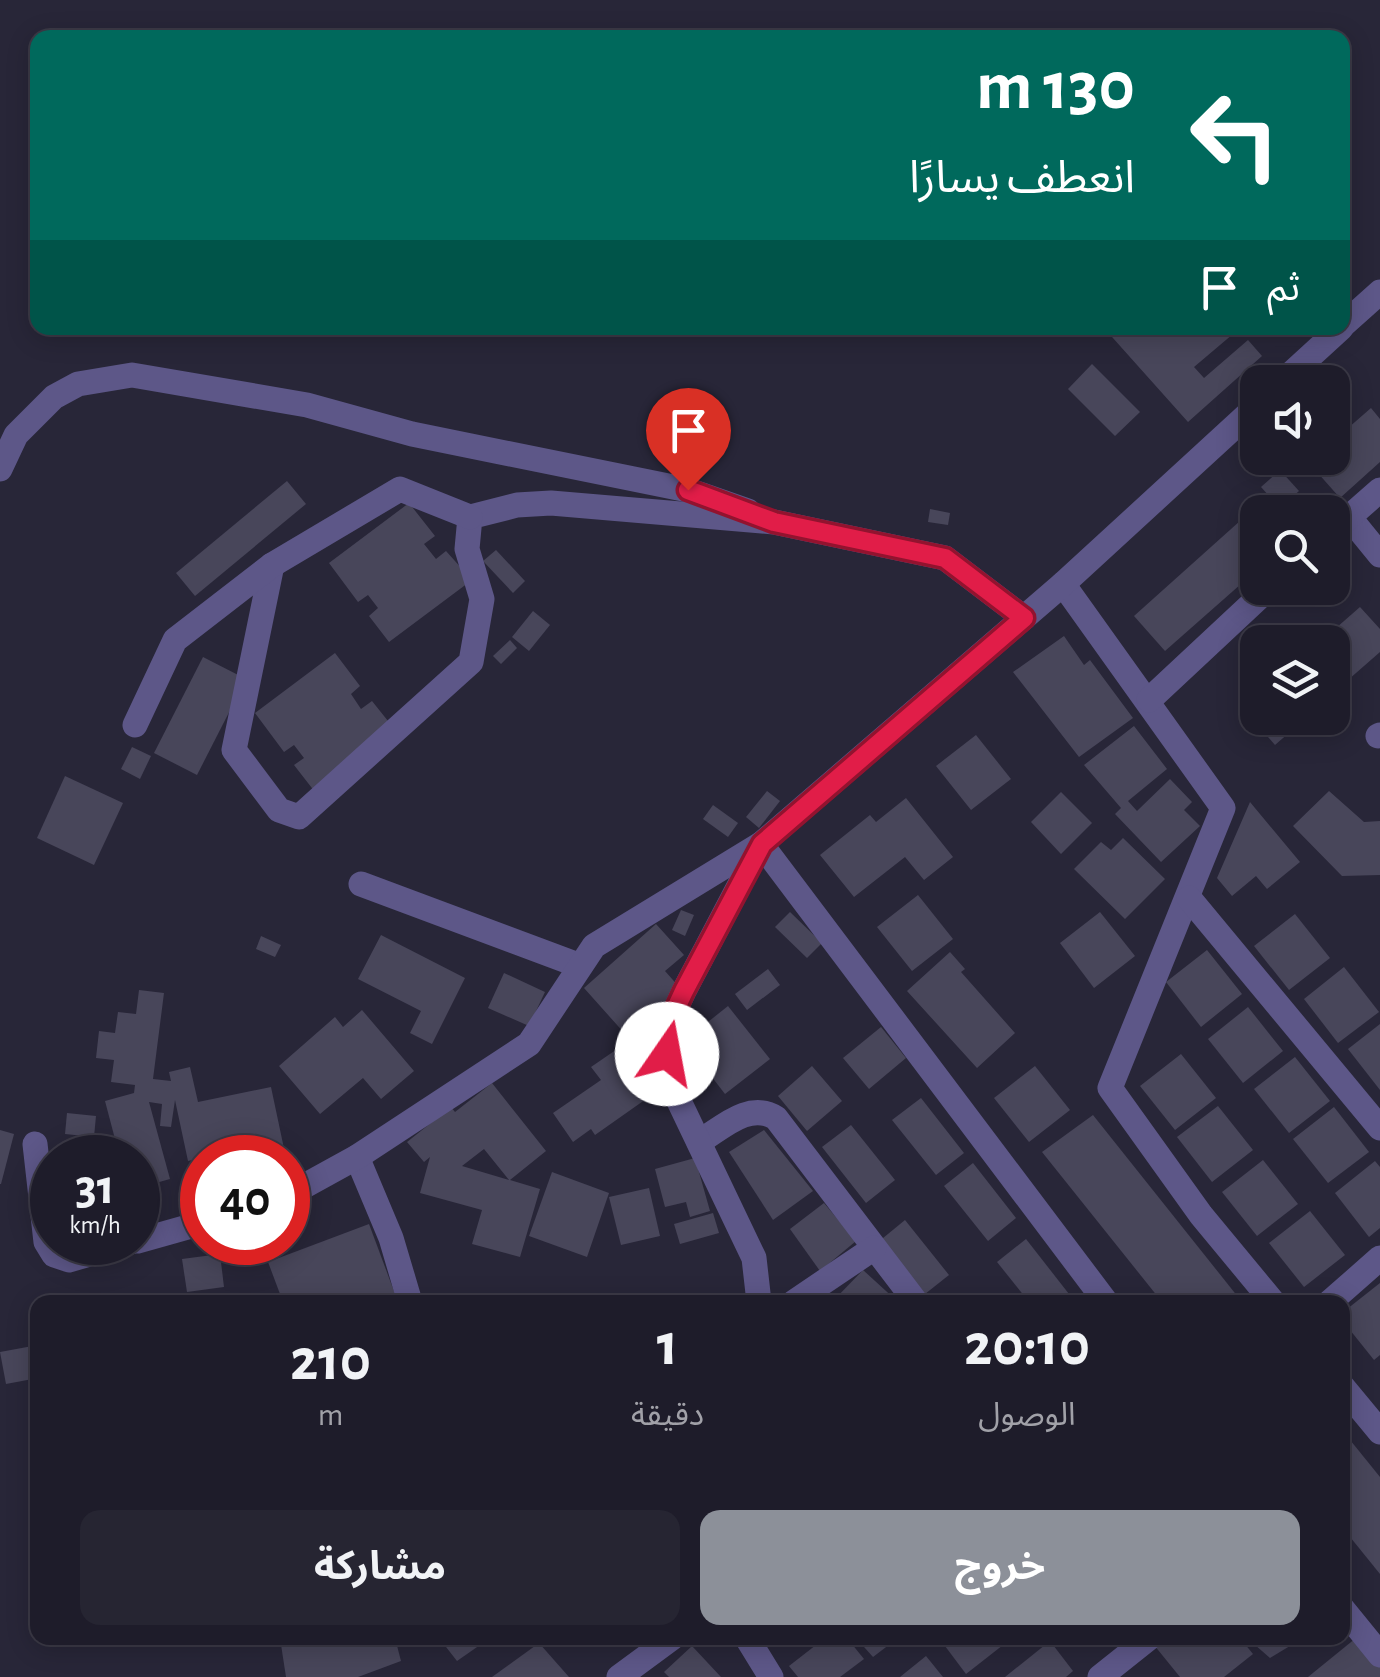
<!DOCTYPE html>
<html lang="ar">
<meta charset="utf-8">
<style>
:root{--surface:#1e1c2a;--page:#262532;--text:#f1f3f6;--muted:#a1a1a8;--line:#3c3a47;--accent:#8c9099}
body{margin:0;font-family:"Alegreya Sans","Noto Sans Arabic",sans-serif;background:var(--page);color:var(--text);direction:rtl;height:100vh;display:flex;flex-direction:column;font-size:38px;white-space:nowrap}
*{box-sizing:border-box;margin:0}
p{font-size:32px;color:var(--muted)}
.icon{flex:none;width:55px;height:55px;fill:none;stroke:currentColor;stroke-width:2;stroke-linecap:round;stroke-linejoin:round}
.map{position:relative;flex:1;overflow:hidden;direction:ltr}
.drawer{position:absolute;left:30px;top:1295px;width:1320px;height:350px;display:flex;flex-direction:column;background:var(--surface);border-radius:20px;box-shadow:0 5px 25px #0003,0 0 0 2px var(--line);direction:rtl}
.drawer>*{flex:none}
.banner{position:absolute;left:30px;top:30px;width:1320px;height:305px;border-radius:20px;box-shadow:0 5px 25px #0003,0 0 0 2px var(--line);direction:rtl;background:#00695c;color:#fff;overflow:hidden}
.fabs{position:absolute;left:1240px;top:365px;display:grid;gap:20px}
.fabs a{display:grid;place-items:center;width:110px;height:110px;border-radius:20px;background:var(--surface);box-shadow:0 5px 25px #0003,0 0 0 2px var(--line);font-size:50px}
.speed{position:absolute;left:30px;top:1135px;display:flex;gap:20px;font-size:50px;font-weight:700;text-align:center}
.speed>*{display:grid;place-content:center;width:130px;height:130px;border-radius:50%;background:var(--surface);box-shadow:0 5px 25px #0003,0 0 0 2px var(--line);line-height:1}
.speed small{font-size:25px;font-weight:400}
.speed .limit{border:15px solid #d22;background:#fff;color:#111}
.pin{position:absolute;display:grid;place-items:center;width:85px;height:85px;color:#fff;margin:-102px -42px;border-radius:50% 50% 50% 0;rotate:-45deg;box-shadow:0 0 10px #0007}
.pin .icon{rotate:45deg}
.me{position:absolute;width:110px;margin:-55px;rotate:12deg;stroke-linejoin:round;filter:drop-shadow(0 0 8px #0008)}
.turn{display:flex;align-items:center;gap:35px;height:210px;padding:0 50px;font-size:45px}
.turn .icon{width:130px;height:130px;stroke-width:2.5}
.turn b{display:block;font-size:70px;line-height:85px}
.then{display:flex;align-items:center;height:95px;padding:0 50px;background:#0003;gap:20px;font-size:38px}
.eta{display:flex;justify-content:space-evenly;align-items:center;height:170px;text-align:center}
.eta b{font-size:60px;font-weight:700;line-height:70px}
.action{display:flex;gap:20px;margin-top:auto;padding:20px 50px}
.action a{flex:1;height:115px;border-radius:20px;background:var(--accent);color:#fff;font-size:40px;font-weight:700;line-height:115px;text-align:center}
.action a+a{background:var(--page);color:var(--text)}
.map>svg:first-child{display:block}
</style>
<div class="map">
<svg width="1380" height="1677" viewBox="0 0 1380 1677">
<rect width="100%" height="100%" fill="#282638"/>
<g fill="#48465a" fill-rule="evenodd">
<path d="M 1104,328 L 1227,328 L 1233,334 L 1194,367 L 1204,378 L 1248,340 L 1262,356 L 1188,422 Z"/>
<path d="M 1092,364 L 1140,412 L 1115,436 L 1068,389 Z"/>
<path d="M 1371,408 L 1380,419 L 1380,462 L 1340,498 L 1309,463 L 1315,458 L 1332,458 L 1332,442 Z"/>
<path d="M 1280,470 L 1299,491 L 1280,508 L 1261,487 Z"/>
<path d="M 287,481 L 306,504 L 195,596 L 176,573 Z"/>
<path d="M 409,503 L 435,536 L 424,544 L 436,559 L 446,551 L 472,580 L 389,642 L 369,616 L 378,608 L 368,595 L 358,602 L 329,563 Z"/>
<path d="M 930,509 L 950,513 L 948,525 L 928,522 Z"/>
<path d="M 1250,512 L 1258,520 L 1258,569 L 1165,651 L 1134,616 Z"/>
<path d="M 496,550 L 525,581 L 513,593 L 483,561 Z"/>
<path d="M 1360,607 L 1380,629 L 1380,652 L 1332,694 L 1332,642 L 1320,642 Z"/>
<path d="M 533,611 L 550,625 L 529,651 L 512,637 Z"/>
<path d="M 1064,636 L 1084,665 L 1090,660 L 1133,718 L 1079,757 L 1013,672 Z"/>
<path d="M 510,640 L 517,648 L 501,664 L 493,656 Z"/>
<path d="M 335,653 L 360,686 L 351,694 L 361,709 L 372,701 L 396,731 L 315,792 L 294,765 L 304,758 L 294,745 L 284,752 L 255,713 Z"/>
<path d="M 203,657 L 246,679 L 197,775 L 154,753 Z"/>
<path d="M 1258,698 L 1258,718 L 1306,718 L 1275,745 L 1244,710 Z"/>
<path d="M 1134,726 L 1167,769 L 1128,801 L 1137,811 L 1170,779 L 1192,802 L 1184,810 L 1200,826 L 1161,862 L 1115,814 L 1121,808 L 1084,765 Z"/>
<path d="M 976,735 L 1011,779 L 971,810 L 936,766 Z"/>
<path d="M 132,747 L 151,756 L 140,779 L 121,769 Z"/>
<path d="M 65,776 L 123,803 L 94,865 L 37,838 Z"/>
<path d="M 767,791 L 780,801 L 759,828 L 746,817 Z"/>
<path d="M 1329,791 L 1364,822 L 1380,821 L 1380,875 L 1342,876 L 1293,826 Z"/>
<path d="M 1061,792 L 1092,823 L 1061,854 L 1031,822 Z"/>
<path d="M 906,798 L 953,857 L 924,880 L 905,857 L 854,897 L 820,855 L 870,815 L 876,822 Z"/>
<path d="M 1250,802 L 1300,862 L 1267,889 L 1256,876 L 1232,896 L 1217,878 Z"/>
<path d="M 713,805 L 738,823 L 728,837 L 703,819 Z"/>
<path d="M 1123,838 L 1165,879 L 1125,919 L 1074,869 L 1101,842 L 1111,850 Z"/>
<path d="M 918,895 L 953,939 L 912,971 L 877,927 Z"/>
<path d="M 681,910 L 694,915 L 685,936 L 672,930 Z"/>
<path d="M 790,912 L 822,943 L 807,958 L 775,927 Z"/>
<path d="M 1100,912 L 1135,956 L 1094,988 L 1060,943 Z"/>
<path d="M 1295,914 L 1330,958 L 1289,990 L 1254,946 Z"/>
<path d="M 656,924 L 684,955 L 665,971 L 680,988 L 626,1035 L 584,988 Z"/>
<path d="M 381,935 L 465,978 L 432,1044 L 410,1033 L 421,1011 L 358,979 Z"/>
<path d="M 261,936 L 281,945 L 275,957 L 256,949 Z"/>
<path d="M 1207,950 L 1242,994 L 1201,1027 L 1166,982 Z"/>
<path d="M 950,952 L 965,969 L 961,972 L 1015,1033 L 977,1068 L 907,991 Z"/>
<path d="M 1344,967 L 1379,1012 L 1338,1043 L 1304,999 Z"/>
<path d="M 768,969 L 780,985 L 747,1010 L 735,994 Z"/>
<path d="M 504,973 L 545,992 L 529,1026 L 488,1008 Z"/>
<path d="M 139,990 L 164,993 L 153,1079 L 171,1081 L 169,1072 L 190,1067 L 198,1102 L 271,1087 L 286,1158 L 246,1158 L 244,1149 L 188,1161 L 175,1100 L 171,1127 L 160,1126 L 162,1104 L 149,1102 L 170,1179 L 138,1188 L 138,1158 L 120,1158 L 105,1101 L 134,1093 L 135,1085 L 111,1082 L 114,1060 L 96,1058 L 99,1031 L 115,1033 L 118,1012 L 136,1014 Z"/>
<path d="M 728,1006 L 770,1059 L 725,1094 L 684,1041 Z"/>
<path d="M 1248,1007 L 1283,1051 L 1243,1083 L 1208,1039 Z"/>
<path d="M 362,1010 L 414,1071 L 381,1099 L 363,1078 L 320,1114 L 279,1066 L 335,1017 L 343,1027 Z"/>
<path d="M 1380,1024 L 1380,1090 L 1348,1049 Z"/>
<path d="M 881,1027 L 906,1058 L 869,1089 L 843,1058 Z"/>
<path d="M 623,1045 L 656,1092 L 595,1135 L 591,1129 L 573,1142 L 553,1113 L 601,1080 L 591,1067 Z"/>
<path d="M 1181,1054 L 1216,1098 L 1175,1130 L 1140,1086 Z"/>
<path d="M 1295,1057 L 1330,1101 L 1289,1133 L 1254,1089 Z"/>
<path d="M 812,1066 L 842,1101 L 807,1131 L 778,1096 Z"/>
<path d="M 1035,1066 L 1070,1110 L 1029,1142 L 994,1098 Z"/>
<path d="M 492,1083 L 546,1151 L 510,1180 L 540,1189 L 520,1257 L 472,1244 L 482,1210 L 420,1193 L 430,1157 L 424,1162 L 407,1142 L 451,1107 L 455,1112 ZM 484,1149 L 509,1180 L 462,1166 Z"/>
<path d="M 921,1098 L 964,1153 L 936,1175 L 892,1120 Z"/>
<path d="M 1218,1106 L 1253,1150 L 1212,1182 L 1177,1137 Z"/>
<path d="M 1334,1107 L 1369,1152 L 1328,1183 L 1293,1139 Z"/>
<path d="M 67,1113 L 96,1116 L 94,1137 L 65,1134 Z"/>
<path d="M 1093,1115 L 1242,1302 L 1162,1302 L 1042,1152 Z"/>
<path d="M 851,1125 L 895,1180 L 866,1203 L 822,1147 Z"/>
<path d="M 0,1130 L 14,1134 L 1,1184 L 0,1184 Z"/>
<path d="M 764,1130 L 813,1191 L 773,1220 L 729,1152 Z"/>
<path d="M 695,1158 L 710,1211 L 690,1217 L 686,1202 L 665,1207 L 655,1169 Z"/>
<path d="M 1263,1160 L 1298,1204 L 1257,1236 L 1222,1192 Z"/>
<path d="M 1375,1161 L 1380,1167 L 1380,1228 L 1369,1237 L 1335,1193 Z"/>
<path d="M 973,1163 L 1016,1218 L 988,1241 L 944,1186 Z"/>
<path d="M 552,1172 L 609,1193 L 587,1257 L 529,1236 Z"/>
<path d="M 649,1188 L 660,1236 L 621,1245 L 609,1197 Z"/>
<path d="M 824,1203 L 856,1241 L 820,1271 L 790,1229 Z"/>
<path d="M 1310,1211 L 1345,1255 L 1304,1287 L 1269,1243 Z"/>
<path d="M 713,1213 L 719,1233 L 680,1244 L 674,1224 Z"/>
<path d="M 905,1220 L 949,1275 L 920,1298 L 877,1243 Z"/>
<path d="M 369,1224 L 398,1302 L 283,1302 L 268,1262 Z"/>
<path d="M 1026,1239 L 1069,1294 L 1059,1302 L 1029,1302 L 997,1262 Z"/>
<path d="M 220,1254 L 224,1287 L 187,1292 L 182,1259 Z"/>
<path d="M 863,1270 L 898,1302 L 832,1302 Z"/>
<path d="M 1380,1283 L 1380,1355 L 1374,1360 L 1342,1320 L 1342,1313 Z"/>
<path d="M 38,1345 L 38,1378 L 6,1384 L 0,1352 Z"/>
<path d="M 1342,1430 L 1380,1477 L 1380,1574 L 1342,1527 Z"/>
<path d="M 280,1638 L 395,1638 L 401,1661 L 358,1677 L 286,1677 Z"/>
<path d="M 439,1638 L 490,1638 L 457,1661 Z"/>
<path d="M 825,1638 L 847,1638 L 864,1659 L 840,1677 L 798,1677 L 789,1666 Z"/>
<path d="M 856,1638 L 898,1638 L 873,1657 Z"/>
<path d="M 948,1638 L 1012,1638 L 966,1674 L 942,1642 Z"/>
<path d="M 1164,1638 L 1240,1638 L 1253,1654 L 1224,1677 L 1180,1677 L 1154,1645 Z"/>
<path d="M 1247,1638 L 1303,1638 L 1270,1658 Z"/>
<path d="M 1356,1638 L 1380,1667 L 1380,1677 L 1308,1677 Z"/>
<path d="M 1050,1641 L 1073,1671 L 1066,1677 L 1005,1677 Z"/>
<path d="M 539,1643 L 569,1677 L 492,1677 Z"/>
<path d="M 692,1646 L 721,1677 L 669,1677 L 664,1672 Z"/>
<path d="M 926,1656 L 943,1677 L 900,1677 Z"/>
</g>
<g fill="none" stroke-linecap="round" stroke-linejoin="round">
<g stroke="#5d5788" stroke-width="25">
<path d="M 1342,326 L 1380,292"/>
<path d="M 1282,382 L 1341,328"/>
<path d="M 0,469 L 16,435 L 54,397 L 78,384 L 132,375 L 307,405 L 412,434 L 688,490 L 748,511"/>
<path d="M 1349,517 L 1380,555"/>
<path d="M 1332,532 L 1380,490"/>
<path d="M 272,565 L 234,750 L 279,810 L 299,817 L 471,662 L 482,599 L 467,549 L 470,517 L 517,505 L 551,503 L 774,522 L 945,558 L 1024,618"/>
<path d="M 1063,584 L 1223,808 L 1110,1088 L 1201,1215 L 1273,1302"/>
<path d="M 1149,700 L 1269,588"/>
<path d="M 135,725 L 175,640 L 272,565 L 400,489 L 470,517"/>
<path d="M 1378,736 L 1380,735"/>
<path d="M 361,884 L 578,965"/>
<path d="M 1189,898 L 1380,1128"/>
<path d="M 699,1142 C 722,1128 749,1101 776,1118 L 916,1302"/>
<path d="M 35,1144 L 46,1242 L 54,1255 L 69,1260 L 131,1242"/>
<path d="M 357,1157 L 391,1238 L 410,1302"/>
<path d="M 288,1195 L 357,1157 L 529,1044 L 594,946 L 761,844 L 1106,1302"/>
<path d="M 138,1241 L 202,1223"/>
<path d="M 759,1302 L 754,1258 L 678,1099 L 667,1054 L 670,1021 L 684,991 L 761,844 L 1063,584 L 1258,405"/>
<path d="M 794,1302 L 874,1248"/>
<path d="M 1330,1302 L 1380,1258"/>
<path d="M 1342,1386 L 1380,1432"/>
<path d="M 1342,1608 L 1380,1655"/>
<path d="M 747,1638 L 771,1677"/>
<path d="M 619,1677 L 672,1638"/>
<path d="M 1100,1677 L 1149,1638"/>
</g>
</g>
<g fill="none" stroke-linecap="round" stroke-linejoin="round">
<g stroke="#92132f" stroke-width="25">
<path id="route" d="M 667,1054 L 670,1021 L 684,991 L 762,844 L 1024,618 L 945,558 L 774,522 L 688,490"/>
</g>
<use href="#route" stroke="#e11d48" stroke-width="18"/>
</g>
</svg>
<div class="fabs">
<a><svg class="icon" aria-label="sound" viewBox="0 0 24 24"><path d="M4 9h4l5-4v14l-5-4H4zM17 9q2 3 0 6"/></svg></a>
<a><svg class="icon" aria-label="search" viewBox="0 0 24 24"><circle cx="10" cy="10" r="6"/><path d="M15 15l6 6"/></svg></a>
<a><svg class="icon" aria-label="layers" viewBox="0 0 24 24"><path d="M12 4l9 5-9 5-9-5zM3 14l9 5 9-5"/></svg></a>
</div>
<div class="speed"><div>31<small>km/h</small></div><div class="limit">40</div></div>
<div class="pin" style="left:688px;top:490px;background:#d93025"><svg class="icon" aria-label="arrive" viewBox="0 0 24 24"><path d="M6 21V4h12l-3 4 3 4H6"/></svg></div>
<svg class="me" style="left:667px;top:1054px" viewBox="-20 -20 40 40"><circle r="19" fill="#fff"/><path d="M0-13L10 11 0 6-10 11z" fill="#e11d48"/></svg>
<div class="banner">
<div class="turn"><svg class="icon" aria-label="left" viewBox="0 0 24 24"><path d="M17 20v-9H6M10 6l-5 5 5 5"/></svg><div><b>130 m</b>انعطف يسارًا</div></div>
<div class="then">ثم<svg class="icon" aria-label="arrive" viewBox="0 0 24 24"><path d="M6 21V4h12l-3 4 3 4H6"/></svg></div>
</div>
<section class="drawer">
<div class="eta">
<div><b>20:10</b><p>الوصول</p></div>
<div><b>1</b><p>دقيقة</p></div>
<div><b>210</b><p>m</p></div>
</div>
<div class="action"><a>خروج</a><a>مشاركة</a></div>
</section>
</div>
